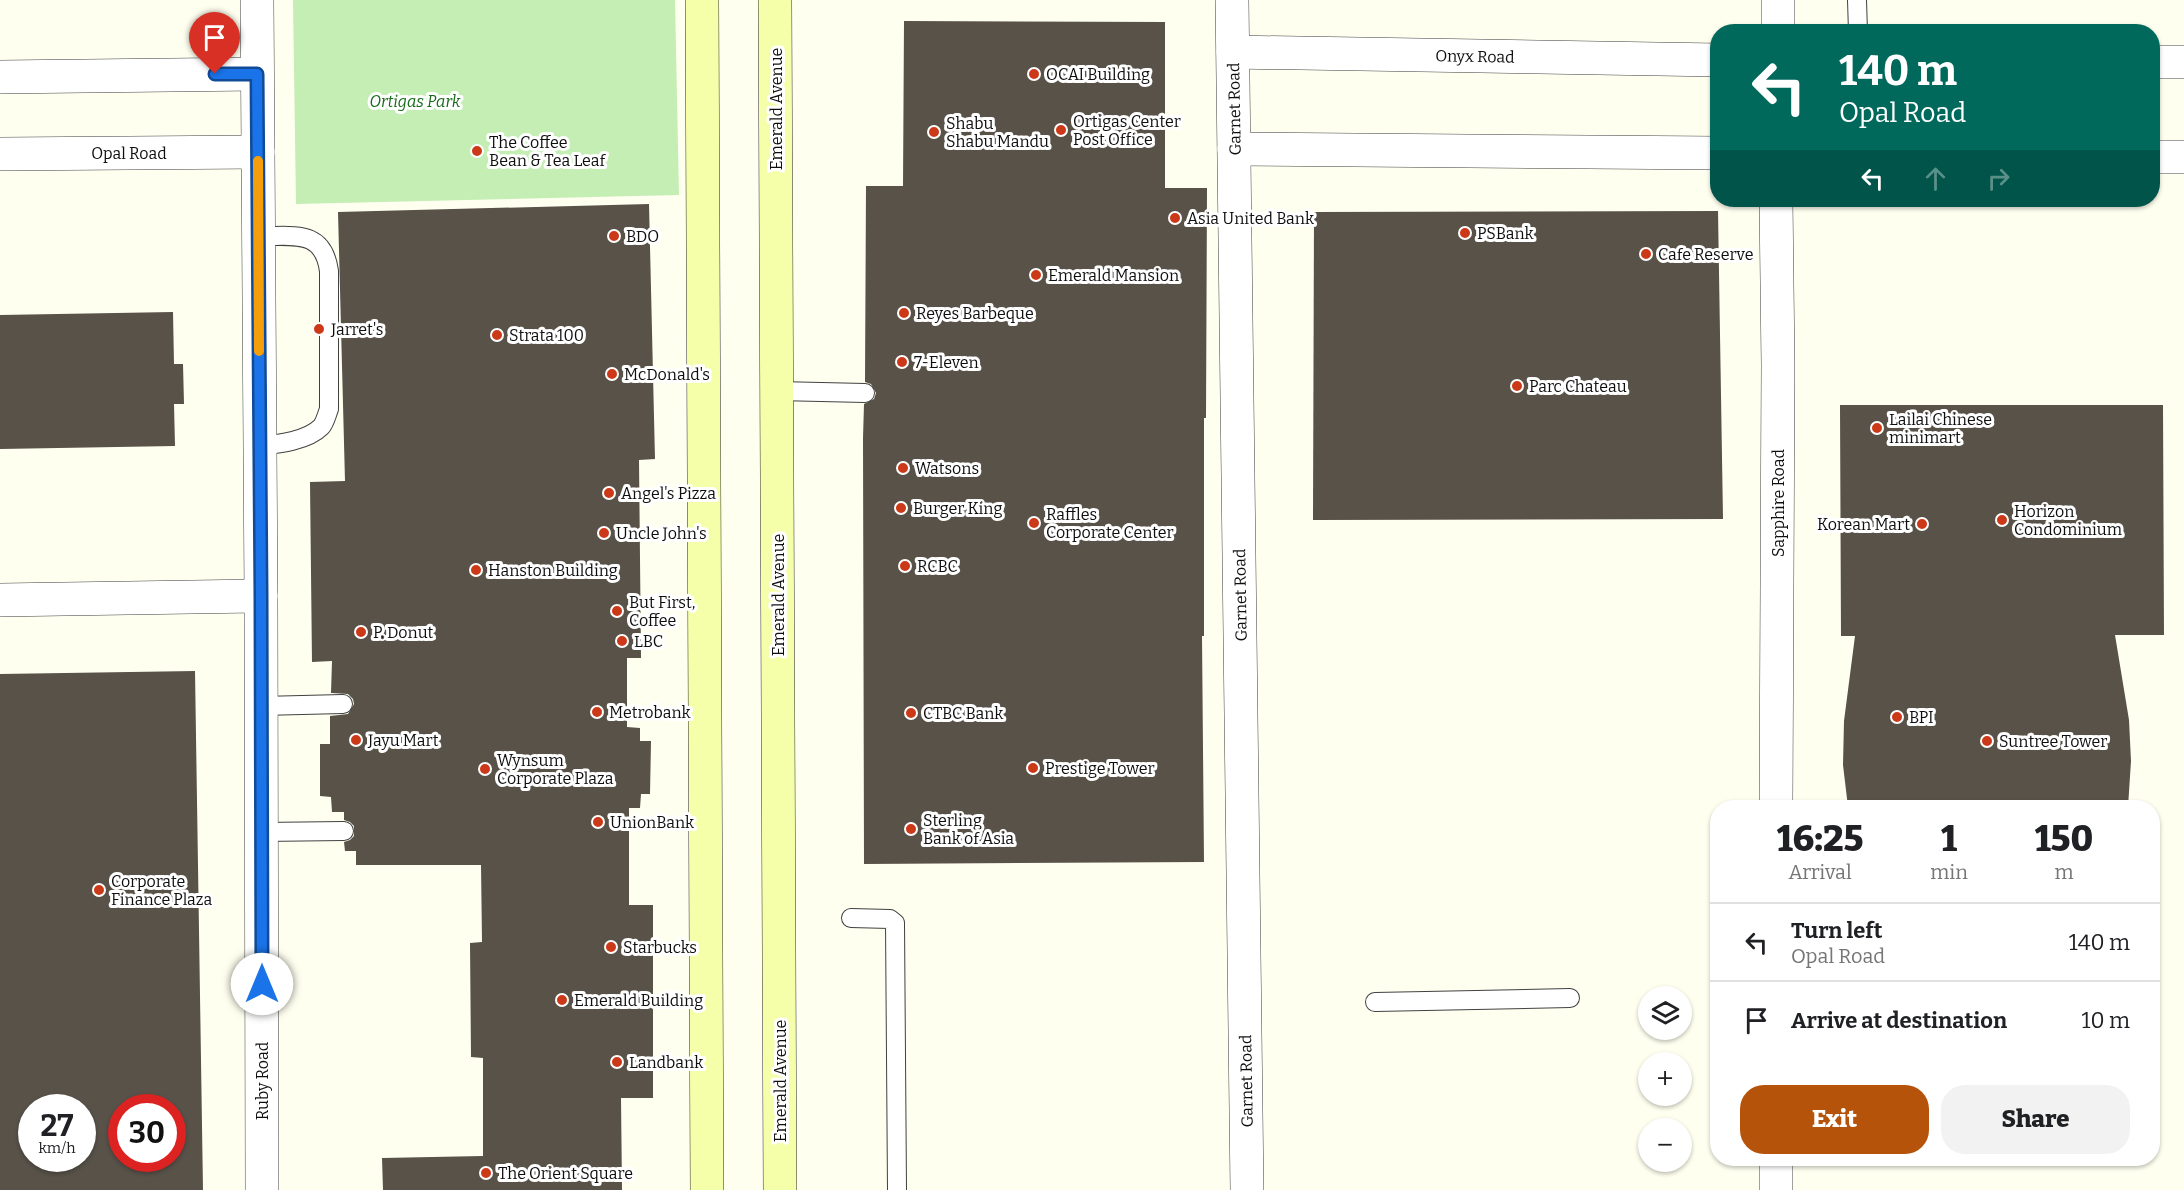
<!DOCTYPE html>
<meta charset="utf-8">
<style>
:root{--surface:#fff;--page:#f2f2f2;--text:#202124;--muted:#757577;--line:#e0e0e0;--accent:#b45309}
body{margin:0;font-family:Bitter,serif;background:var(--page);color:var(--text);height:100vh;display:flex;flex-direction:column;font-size:22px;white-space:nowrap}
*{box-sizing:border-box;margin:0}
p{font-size:20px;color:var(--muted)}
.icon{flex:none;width:33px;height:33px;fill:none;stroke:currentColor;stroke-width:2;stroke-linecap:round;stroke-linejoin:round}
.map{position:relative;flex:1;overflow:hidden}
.side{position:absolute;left:1710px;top:800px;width:450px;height:366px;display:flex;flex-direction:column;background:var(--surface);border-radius:24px;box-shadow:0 2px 4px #0004}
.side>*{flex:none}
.top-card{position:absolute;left:1710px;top:24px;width:450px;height:183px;border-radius:24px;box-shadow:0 2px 4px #0004;background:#00695c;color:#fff;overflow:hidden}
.tools{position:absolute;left:1638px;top:986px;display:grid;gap:12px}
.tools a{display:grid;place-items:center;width:54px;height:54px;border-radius:50%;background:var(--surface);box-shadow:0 2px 4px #0004;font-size:30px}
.speed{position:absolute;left:18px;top:1094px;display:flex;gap:12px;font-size:30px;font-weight:700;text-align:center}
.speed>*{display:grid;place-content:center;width:78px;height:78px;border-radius:50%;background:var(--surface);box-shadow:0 2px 4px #0004;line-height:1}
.speed small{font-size:15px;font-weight:400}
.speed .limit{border:9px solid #d22;background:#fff;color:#111}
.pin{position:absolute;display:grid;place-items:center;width:51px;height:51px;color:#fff;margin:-62px -26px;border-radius:50% 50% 50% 0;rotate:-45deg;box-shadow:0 0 6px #0007}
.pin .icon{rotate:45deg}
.me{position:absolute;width:66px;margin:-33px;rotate:0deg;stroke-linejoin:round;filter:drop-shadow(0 0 4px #0008)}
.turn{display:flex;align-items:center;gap:21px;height:126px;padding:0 30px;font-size:27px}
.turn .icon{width:78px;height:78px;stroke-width:2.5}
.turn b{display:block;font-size:42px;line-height:51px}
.lanes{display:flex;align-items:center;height:57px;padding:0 30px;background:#0003;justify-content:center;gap:30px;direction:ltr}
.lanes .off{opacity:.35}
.eta{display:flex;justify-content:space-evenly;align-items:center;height:102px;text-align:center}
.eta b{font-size:36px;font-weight:800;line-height:42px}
.cta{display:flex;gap:12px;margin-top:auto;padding:12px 30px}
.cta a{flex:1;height:69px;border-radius:24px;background:var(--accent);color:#fff;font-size:24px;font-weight:800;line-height:69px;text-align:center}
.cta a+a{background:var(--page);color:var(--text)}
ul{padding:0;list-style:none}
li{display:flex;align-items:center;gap:18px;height:78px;padding:0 30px;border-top:2px solid var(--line)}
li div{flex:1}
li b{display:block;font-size:22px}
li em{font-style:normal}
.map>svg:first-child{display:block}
</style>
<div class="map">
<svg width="2184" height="1190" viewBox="0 0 2184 1190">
<rect width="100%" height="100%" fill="#feffef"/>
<path fill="#c4eeb4" d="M 293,0 L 675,0 L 679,195 L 296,204 Z"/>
<g fill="#585249" fill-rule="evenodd">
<path d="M 904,21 L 1165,22 L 1165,188 L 1207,188 L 1206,418 L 1204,418 L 1204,636 L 1202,636 L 1204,862 L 864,864 L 863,438 L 864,404 L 874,399 L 876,393 L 871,384 L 865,382 L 866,186 L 903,186 Z"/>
<path d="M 649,204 L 655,459 L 639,460 L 641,658 L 627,658 L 627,727 L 640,728 L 640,741 L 651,741 L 650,794 L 641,794 L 640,808 L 629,808 L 629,905 L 653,905 L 653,1098 L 621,1098 L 622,1190 L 383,1190 L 382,1158 L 483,1156 L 483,1058 L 471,1057 L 470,943 L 482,942 L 481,865 L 356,865 L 356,851 L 345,851 L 344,842 L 350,840 L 354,836 L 354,826 L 350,822 L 344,820 L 344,812 L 332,812 L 331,797 L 320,796 L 320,744 L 330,744 L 330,716 L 348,714 L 354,704 L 353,699 L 348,694 L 331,693 L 332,661 L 312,662 L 310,482 L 345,481 L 338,212 Z"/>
<path d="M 1718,211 L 1723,519 L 1313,520 L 1314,212 Z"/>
<path d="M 173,312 L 174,364 L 183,364 L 184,404 L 174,404 L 175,446 L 0,449 L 0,315 Z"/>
<path d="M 1840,405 L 2163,405 L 2164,635 L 2115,635 L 2129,720 L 2131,761 L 2128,807 L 1848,807 L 1843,765 L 1844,721 L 1855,636 L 1841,636 Z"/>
<path d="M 195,671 L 203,1190 L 0,1190 L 0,674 ZM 32,1107 L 82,1107 L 82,1158 L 32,1158 ZM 122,1107 L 172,1107 L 172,1158 L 122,1158 Z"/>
</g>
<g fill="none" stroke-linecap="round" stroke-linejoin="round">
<g stroke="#414141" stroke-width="20">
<g id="lane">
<path d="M 1857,0 L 1858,32"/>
<path d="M 258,236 C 293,237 323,228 329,271 L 329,409 C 327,414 325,423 321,427 C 307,441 278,444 260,446"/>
<path d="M 777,391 L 865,393"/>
<path d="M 261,706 L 343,704"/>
<path d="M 261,832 L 344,831"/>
<path d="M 851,918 L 890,919 L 895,923 L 897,1190"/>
<path d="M 1375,1002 L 1570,998"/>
</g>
</g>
<g stroke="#414141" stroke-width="34">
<g id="street">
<path d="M 257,0 L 261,596 L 262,1190"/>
<path d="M 1232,0 L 1247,1190"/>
<path d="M 1778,0 L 1778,32"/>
<path d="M 1233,52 L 1718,60"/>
<path d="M 2152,62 L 2184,62"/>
<path d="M 0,77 L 257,74"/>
<path d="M 1234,149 L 1718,153"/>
<path d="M 0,154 L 258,152"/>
<path d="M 2152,157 L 2184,157"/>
<path d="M 0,600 L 261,596"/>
<path d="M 1776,807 L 1778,365 L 1776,200"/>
<path d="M 1776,1158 L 1776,1190"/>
</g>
</g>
<g stroke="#303030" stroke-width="34">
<g id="secondary">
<path d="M 702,0 L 707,1190"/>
<path d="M 775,0 L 780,1190"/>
</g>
</g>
<use href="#lane" stroke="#fff" stroke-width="18"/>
<use href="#street" stroke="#fff" stroke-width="33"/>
<use href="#secondary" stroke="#f5ffaa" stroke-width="33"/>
</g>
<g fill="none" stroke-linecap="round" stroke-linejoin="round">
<g stroke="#114b97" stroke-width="15">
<path id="route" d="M 215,74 L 257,74 L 261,596 L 262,984"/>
</g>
<use href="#route" stroke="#1a73e8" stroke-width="10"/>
<path stroke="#f59e0b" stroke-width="10" d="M 258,161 L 259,351"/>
</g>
<g fill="#cc3918" stroke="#fff" stroke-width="2">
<circle cx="1034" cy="74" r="6"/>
<circle cx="1061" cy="130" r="6"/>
<circle cx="934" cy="132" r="6"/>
<circle cx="477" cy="151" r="6"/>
<circle cx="1175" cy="218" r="6"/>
<circle cx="1465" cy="233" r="6"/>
<circle cx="614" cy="236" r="6"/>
<circle cx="1646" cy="254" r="6"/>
<circle cx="1036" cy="275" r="6"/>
<circle cx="904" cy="313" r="6"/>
<circle cx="319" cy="329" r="6"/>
<circle cx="497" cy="335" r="6"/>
<circle cx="902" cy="362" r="6"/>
<circle cx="612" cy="374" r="6"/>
<circle cx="1517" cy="386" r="6"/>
<circle cx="1877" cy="428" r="6"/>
<circle cx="903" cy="468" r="6"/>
<circle cx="609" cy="493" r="6"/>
<circle cx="901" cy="508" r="6"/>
<circle cx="2002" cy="520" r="6"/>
<circle cx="1034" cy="523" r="6"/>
<circle cx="1922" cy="524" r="6"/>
<circle cx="604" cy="533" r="6"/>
<circle cx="905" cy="566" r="6"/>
<circle cx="476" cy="570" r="6"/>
<circle cx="617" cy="611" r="6"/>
<circle cx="361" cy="632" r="6"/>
<circle cx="622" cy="641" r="6"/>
<circle cx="597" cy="712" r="6"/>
<circle cx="911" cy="713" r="6"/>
<circle cx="1897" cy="717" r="6"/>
<circle cx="356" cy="740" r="6"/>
<circle cx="1987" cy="741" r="6"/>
<circle cx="1033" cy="768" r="6"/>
<circle cx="485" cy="769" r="6"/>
<circle cx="598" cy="822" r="6"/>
<circle cx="911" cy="829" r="6"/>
<circle cx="99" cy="890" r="6"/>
<circle cx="611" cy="947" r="6"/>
<circle cx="562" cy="1000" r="6"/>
<circle cx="617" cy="1062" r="6"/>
<circle cx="486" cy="1173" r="6"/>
</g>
<g text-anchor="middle" stroke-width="6" stroke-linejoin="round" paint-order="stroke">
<g font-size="16" fill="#0e0e0e" stroke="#fff">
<text transform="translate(1475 56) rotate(1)" y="6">Onyx Road</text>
<text transform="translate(776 109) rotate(-90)" y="6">Emerald Avenue</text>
<text transform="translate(1234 109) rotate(-91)" y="6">Garnet Road</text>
<text x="129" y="159">Opal Road</text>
<text transform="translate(1778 503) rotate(-90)" y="6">Sapphire Road</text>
<text transform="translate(778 595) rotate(-90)" y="6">Emerald Avenue</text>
<text transform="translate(1240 595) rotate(-91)" y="6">Garnet Road</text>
<text transform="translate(262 1081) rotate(-90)" y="6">Ruby Road</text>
<text transform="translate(780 1081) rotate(-90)" y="6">Emerald Avenue</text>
<text transform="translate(1246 1081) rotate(-91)" y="6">Garnet Road</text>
</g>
<g font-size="16" fill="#0e0e0e" stroke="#fff" text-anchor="start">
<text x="1046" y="80">OCAI Building</text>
<text x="1073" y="127">Ortigas Center<tspan x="1073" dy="18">Post Office</tspan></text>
<text x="946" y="129">Shabu<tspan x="946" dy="18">Shabu Mandu</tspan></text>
<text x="489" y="148">The Coffee<tspan x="489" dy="18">Bean &amp; Tea Leaf</tspan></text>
<text x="1187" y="224">Asia United Bank</text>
<text x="1477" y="239">PSBank</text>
<text x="626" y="242">BDO</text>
<text x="1658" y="260">Cafe Reserve</text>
<text x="1048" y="281">Emerald Mansion</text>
<text x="916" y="319">Reyes Barbeque</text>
<text x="331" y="335">Jarret's</text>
<text x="509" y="341">Strata 100</text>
<text x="914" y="368">7-Eleven</text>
<text x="624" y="380">McDonald's</text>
<text x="1529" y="392">Parc Chateau</text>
<text x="1889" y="425">Lailai Chinese<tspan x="1889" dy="18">minimart</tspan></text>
<text x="915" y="474">Watsons</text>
<text x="621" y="499">Angel's Pizza</text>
<text x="913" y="514">Burger King</text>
<text x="2014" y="517">Horizon<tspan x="2014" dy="18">Condominium</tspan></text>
<text x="1046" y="520">Raffles<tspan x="1046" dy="18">Corporate Center</tspan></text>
<text x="1910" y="530" text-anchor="end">Korean Mart</text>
<text x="616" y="539">Uncle John's</text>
<text x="917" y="572">RCBC</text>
<text x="488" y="576">Hanston Building</text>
<text x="629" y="608">But First,<tspan x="629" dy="18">Coffee</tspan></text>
<text x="373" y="638">P. Donut</text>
<text x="634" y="647">LBC</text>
<text x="609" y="718">Metrobank</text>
<text x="923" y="719">CTBC Bank</text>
<text x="1909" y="723">BPI</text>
<text x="368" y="746">Jayu Mart</text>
<text x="1999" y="747">Suntree Tower</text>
<text x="497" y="766">Wynsum<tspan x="497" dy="18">Corporate Plaza</tspan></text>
<text x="1045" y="774">Prestige Tower</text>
<text x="923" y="826">Sterling<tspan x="923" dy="18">Bank of Asia</tspan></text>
<text x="610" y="828">UnionBank</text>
<text x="111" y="887">Corporate<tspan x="111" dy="18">Finance Plaza</tspan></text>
<text x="623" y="953">Starbucks</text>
<text x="574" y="1006">Emerald Building</text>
<text x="629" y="1068">Landbank</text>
<text x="498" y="1179">The Orient Square</text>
</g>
<g font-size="16" font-style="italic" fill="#176c19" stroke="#fff">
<text x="415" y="107">Ortigas Park</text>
</g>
</g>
</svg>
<div class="tools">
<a><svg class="icon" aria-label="layers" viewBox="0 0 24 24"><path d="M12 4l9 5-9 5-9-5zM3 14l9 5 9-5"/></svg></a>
<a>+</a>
<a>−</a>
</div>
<div class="speed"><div>27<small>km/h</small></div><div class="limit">30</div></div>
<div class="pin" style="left:215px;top:74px;background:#d93025"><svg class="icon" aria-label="arrive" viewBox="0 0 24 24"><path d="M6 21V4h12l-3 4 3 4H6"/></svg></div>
<svg class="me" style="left:262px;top:984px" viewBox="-20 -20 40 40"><circle r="19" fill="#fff"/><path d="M0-13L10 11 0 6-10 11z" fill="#1a73e8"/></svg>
<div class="top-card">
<div class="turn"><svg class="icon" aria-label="left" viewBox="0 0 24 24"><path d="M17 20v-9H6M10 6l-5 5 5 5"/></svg><div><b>140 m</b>Opal Road</div></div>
<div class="lanes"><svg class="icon" aria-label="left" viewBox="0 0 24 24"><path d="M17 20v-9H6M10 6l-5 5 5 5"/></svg><svg class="icon off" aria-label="ahead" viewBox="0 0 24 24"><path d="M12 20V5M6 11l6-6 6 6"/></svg><svg class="icon off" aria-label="right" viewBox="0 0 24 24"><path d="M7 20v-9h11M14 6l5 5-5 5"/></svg></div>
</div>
<section class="side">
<div class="eta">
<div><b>16:25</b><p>Arrival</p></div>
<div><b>1</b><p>min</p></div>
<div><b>150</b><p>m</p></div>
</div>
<ul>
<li><svg class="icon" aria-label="left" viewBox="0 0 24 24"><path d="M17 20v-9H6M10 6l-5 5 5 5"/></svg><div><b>Turn left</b><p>Opal Road</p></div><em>140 m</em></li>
<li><svg class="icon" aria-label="arrive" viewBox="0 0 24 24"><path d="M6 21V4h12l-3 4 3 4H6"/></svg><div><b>Arrive at destination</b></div><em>10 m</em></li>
</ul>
<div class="cta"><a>Exit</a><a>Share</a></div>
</section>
</div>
